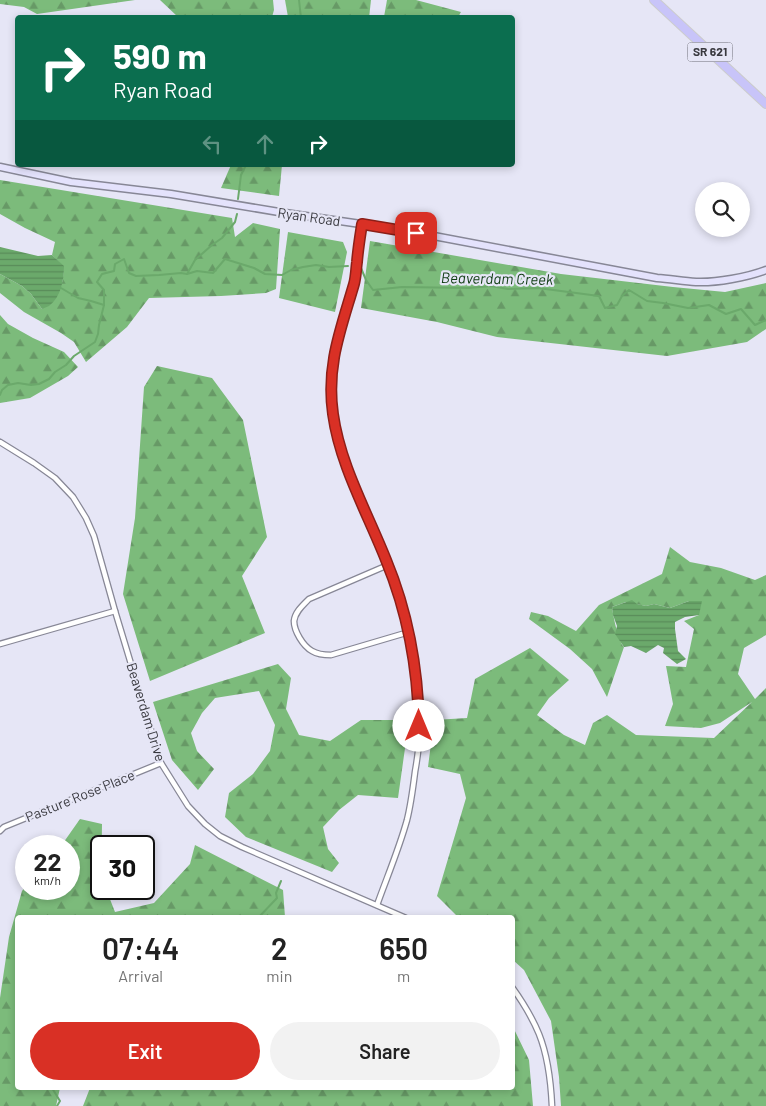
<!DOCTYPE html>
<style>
:root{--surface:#fff;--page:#f2f2f2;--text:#222;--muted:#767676;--accent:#d93025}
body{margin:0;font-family:Barlow,sans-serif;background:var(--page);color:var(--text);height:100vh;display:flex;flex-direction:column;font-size:19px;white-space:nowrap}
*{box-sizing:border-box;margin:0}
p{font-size:16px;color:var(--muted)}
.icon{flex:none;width:28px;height:28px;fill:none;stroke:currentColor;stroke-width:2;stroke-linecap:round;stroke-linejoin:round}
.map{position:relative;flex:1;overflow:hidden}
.drawer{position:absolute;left:15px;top:915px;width:500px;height:175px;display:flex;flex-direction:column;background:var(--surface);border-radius:5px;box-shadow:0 2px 8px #0003}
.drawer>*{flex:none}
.banner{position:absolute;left:15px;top:15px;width:500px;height:152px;border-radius:5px;box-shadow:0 2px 8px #0003;background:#0b6e4f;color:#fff;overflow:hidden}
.controls{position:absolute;left:695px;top:182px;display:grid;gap:10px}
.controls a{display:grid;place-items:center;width:55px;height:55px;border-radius:50%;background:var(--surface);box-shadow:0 2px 8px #0003;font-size:25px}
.speed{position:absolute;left:15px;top:835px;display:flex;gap:10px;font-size:25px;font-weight:700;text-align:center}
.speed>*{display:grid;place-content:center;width:65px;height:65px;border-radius:50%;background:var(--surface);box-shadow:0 2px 8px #0003;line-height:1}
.speed small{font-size:12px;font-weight:400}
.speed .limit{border:2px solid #111;border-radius:8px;background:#fff;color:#111}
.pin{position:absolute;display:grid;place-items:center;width:42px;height:42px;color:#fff;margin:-21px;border-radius:10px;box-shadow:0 2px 8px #0006}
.me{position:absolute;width:55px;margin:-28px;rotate:0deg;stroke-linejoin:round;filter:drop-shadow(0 0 4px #0008)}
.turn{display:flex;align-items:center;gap:18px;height:105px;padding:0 15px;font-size:22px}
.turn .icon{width:65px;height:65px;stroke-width:2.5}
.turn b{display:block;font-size:35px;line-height:42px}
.lanes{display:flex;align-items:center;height:48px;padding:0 15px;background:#0003;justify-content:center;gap:25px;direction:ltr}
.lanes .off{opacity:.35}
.eta{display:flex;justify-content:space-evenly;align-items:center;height:85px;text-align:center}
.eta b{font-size:30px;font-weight:600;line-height:35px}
.cta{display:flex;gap:10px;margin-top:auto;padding:10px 15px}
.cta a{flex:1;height:58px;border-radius:30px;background:var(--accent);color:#fff;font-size:20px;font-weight:600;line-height:58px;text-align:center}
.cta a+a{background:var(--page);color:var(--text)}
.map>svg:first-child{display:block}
</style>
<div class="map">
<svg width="766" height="1106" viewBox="0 0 766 1106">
<defs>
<pattern id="forest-firs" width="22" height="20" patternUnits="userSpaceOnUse" patternTransform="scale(1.25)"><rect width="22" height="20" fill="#7cbb7b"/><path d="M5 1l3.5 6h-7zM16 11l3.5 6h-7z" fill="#679966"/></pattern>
<pattern id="water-rules" width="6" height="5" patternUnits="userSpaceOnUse" patternTransform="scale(1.25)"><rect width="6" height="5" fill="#6ba96b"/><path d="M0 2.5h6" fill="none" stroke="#598b59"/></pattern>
</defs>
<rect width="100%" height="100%" fill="#e6e6f6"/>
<g fill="url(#forest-firs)">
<path d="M 0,0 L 135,0 L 37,14 L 24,7 L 0,4 Z"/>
<path d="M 160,0 L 273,0 L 274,10 L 272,17 L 178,17 Z"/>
<path d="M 285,0 L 371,0 L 369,18 L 288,17 Z"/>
<path d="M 387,0 L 416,0 L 461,12 L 458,17 L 384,17 Z"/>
<path d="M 231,165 L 282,165 L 279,196 L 221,188 Z"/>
<path d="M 0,180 L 232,218 L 235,237 L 253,223 L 280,229 L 276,289 L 266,293 L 221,296 L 149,298 L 127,327 L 86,362 L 74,342 L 61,333 L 24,312 L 0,293 L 0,274 L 22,286 L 31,294 L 42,309 C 56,293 65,290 63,266 L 52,255 L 55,242 L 25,228 L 0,214 Z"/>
<path d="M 288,232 L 343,242 L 347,252 L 335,312 L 279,298 Z"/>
<path d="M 370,241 L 561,274 L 673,287 L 725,292 L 766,283 L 766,329 L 747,342 L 667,356 L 497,337 L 437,322 L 361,308 Z"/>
<path d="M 0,315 L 8,324 L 33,338 L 64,352 L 78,367 L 68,376 L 30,398 L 0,403 Z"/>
<path d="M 157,366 L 212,378 L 243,420 L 267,537 L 242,576 L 265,633 L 150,681 L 123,594 L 135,518 L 144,387 Z"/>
<path d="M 670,547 L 690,562 L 721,568 L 755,580 L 766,575 L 766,635 L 744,648 L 738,674 L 755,699 L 766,688 L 766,1106 L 561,1106 L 559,1077 L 551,1021 L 524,970 L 513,960 L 512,918 L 458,917 L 437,896 L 466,798 L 460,774 L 428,767 L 434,720 L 467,718 L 475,679 L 530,648 L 569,680 L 549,698 L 537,715 L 564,735 L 585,745 L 593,723 L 607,715 L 636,735 L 714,738 L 752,702 L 720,723 L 701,728 L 665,726 L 673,704 L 666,666 L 686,667 L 694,629 L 684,621 L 699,615 L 689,601 L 670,608 L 654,604 L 646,606 L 626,602 L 612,607 C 613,615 618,641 624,647 L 607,697 L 592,669 L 570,649 L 529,619 L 531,612 L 548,616 L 576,631 L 599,605 L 662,574 Z"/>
<path d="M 278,664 L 291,678 L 286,709 L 299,735 L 330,741 L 361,720 L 409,720 L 398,798 L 358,795 L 339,810 L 323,827 L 328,849 L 339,863 L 332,872 L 246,837 L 225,817 L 229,793 L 253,774 L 270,751 L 275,725 L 259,691 L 215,698 L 202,713 L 191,733 L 197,751 L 214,769 L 198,790 L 172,760 L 153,702 Z"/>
<path d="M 80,819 L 102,824 L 101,889 L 106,889 L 115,912 L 154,903 L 190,864 L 195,845 L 283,890 L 285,917 L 18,918 L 18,1088 L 60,1088 L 56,1106 L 0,1106 L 0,998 L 9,937 L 22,891 L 26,886 L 26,889 L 69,889 L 69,846 L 61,846 Z"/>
<path d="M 513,1027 L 529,1060 L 533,1106 L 83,1106 L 90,1088 L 512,1088 Z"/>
</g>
<g fill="url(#water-rules)">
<path d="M 0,247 L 38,256 L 52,255 L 64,266 C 64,280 61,297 49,306 C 47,307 44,308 42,309 L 31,294 L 22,286 L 0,274 Z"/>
<path d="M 632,600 L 637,604 L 646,606 L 654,604 L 670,608 L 689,601 L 702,601 L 699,615 L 685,617 L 675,622 L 675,629 L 678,651 L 686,659 L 677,664 L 663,653 L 664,648 L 658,645 L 646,653 L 631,646 L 624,647 L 615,634 L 617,626 L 613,615 L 612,607 Z"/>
</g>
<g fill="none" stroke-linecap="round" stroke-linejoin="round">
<g stroke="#6ba96b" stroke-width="2">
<path d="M 299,0 L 301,18"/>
<path d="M 238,199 L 241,175 L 246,165"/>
<path d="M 361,268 L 366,280 L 373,290 L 402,287 L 469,288 L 491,286 L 508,289 L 538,288 L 599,296 L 605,308 L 617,305 L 622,296 L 629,290 L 647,301 L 663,303 L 688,308 L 709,305 L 726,314 L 741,309 L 755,325 L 766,320"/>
<path d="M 187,274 L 195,260 L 212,245 L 222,238 L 235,222 L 237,214"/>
<path d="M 61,288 L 78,298 L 91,301 L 104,305"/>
<path d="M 0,395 L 2,390 L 8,385 L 18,383 L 31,385 L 39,384 L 49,379 L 55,372 L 66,365 L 74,356 L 95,342 L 98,334 L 99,325 L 104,305 L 104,290 L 97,282 L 102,274 L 114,271 L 115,264 L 124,259 L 129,273 L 136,276 L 159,275 L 181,273 L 187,274 L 197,271 L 213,273 L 225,259 L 254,268 L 265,274 L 282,275 L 291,270 L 303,267 L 316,265 L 329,267 L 348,266"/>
<path d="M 258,918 L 277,898 L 276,893 L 281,881"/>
<path d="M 52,1088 L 60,1101 L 57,1106"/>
</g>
<g stroke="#878796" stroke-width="7">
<g id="street">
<path d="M 362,224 C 359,242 358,267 354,284 C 349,303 341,322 336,342 C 331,364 330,390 333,413 C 339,464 366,511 385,558 C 409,615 421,676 419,738 C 419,749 417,760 415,772 C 413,788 411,804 407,820 C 399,849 387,877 377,905"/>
<path d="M 0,442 L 34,463 L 55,478 L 73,497 L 86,518 L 94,536 L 115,611 L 161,763 L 188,806 L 205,824 L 220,836 L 242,847 L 406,918"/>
<path d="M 388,565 L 309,599 C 303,605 295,612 294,621 C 294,631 303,646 312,651 C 317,654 324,655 331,655 L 409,632"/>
<path d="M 0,644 L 115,611"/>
<path d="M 0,831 L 4,827 L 161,763"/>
<path d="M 512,987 C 522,1001 532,1017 539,1034 C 547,1054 551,1084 552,1106"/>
</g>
</g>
<g stroke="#878796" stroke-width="9">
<path id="secondary" d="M 0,167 L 71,182 L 171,194 L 285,213 L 402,230 L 657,278 C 670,279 683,281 696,282 C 716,283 748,277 766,270"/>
</g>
<g stroke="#cccccd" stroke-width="10">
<path id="primary" d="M 654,0 L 766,104"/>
</g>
<use href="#street" stroke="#fff" stroke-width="4.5"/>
<use href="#secondary" stroke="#e4e2fc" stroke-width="6"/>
<use href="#primary" stroke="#c8c4f9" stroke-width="8"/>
</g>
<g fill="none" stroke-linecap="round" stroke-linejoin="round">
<g stroke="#8d1f18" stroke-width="12">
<path id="route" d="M 416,233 L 362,224 C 360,237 358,249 357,262 C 356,269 356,277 354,284 C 341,329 326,365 333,414 C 340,465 367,512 386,560 C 408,613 418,668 419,726"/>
</g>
<use href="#route" stroke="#d93025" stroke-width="9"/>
</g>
<g text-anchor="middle" stroke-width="4.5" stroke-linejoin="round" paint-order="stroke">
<rect fill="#e6e6f6" stroke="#6d6d76" stroke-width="1" x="687.5" y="42.5" width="45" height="19" rx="4"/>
<g font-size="12" font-weight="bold" fill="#39393f">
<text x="710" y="56">SR 621</text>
</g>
<g font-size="14" fill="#39393f" stroke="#e6e6f6">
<text transform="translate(309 217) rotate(8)" y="5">Ryan Road</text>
<text transform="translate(146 712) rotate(73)" y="5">Beaverdam Drive</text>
<text transform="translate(80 796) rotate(-22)" y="5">Pasture Rose Place</text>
</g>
<g font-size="15" font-style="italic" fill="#0f3c12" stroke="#e6e6f6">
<text transform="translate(497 279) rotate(1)" y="5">Beaverdam Creek</text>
</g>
</g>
</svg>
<div class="controls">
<a><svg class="icon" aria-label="search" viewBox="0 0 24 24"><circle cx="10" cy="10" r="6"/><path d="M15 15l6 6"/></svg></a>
</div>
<div class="speed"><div>22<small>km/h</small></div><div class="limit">30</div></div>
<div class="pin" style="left:416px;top:233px;background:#d93025"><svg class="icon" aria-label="arrive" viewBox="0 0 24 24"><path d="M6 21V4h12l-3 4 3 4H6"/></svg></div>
<svg class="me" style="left:419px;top:726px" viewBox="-20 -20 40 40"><circle r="19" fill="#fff"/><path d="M0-13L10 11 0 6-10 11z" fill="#d93025"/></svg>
<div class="banner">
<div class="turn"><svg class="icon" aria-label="right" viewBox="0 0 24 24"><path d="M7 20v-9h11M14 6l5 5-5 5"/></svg><div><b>590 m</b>Ryan Road</div></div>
<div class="lanes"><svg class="icon off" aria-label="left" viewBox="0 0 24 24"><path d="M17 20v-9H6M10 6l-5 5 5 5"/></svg><svg class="icon off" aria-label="ahead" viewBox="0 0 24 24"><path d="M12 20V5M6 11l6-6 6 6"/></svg><svg class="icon" aria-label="right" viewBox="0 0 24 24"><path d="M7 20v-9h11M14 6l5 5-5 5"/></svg></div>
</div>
<section class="drawer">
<div class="eta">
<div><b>07:44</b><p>Arrival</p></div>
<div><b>2</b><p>min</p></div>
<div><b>650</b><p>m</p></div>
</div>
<div class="cta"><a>Exit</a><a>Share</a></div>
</section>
</div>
